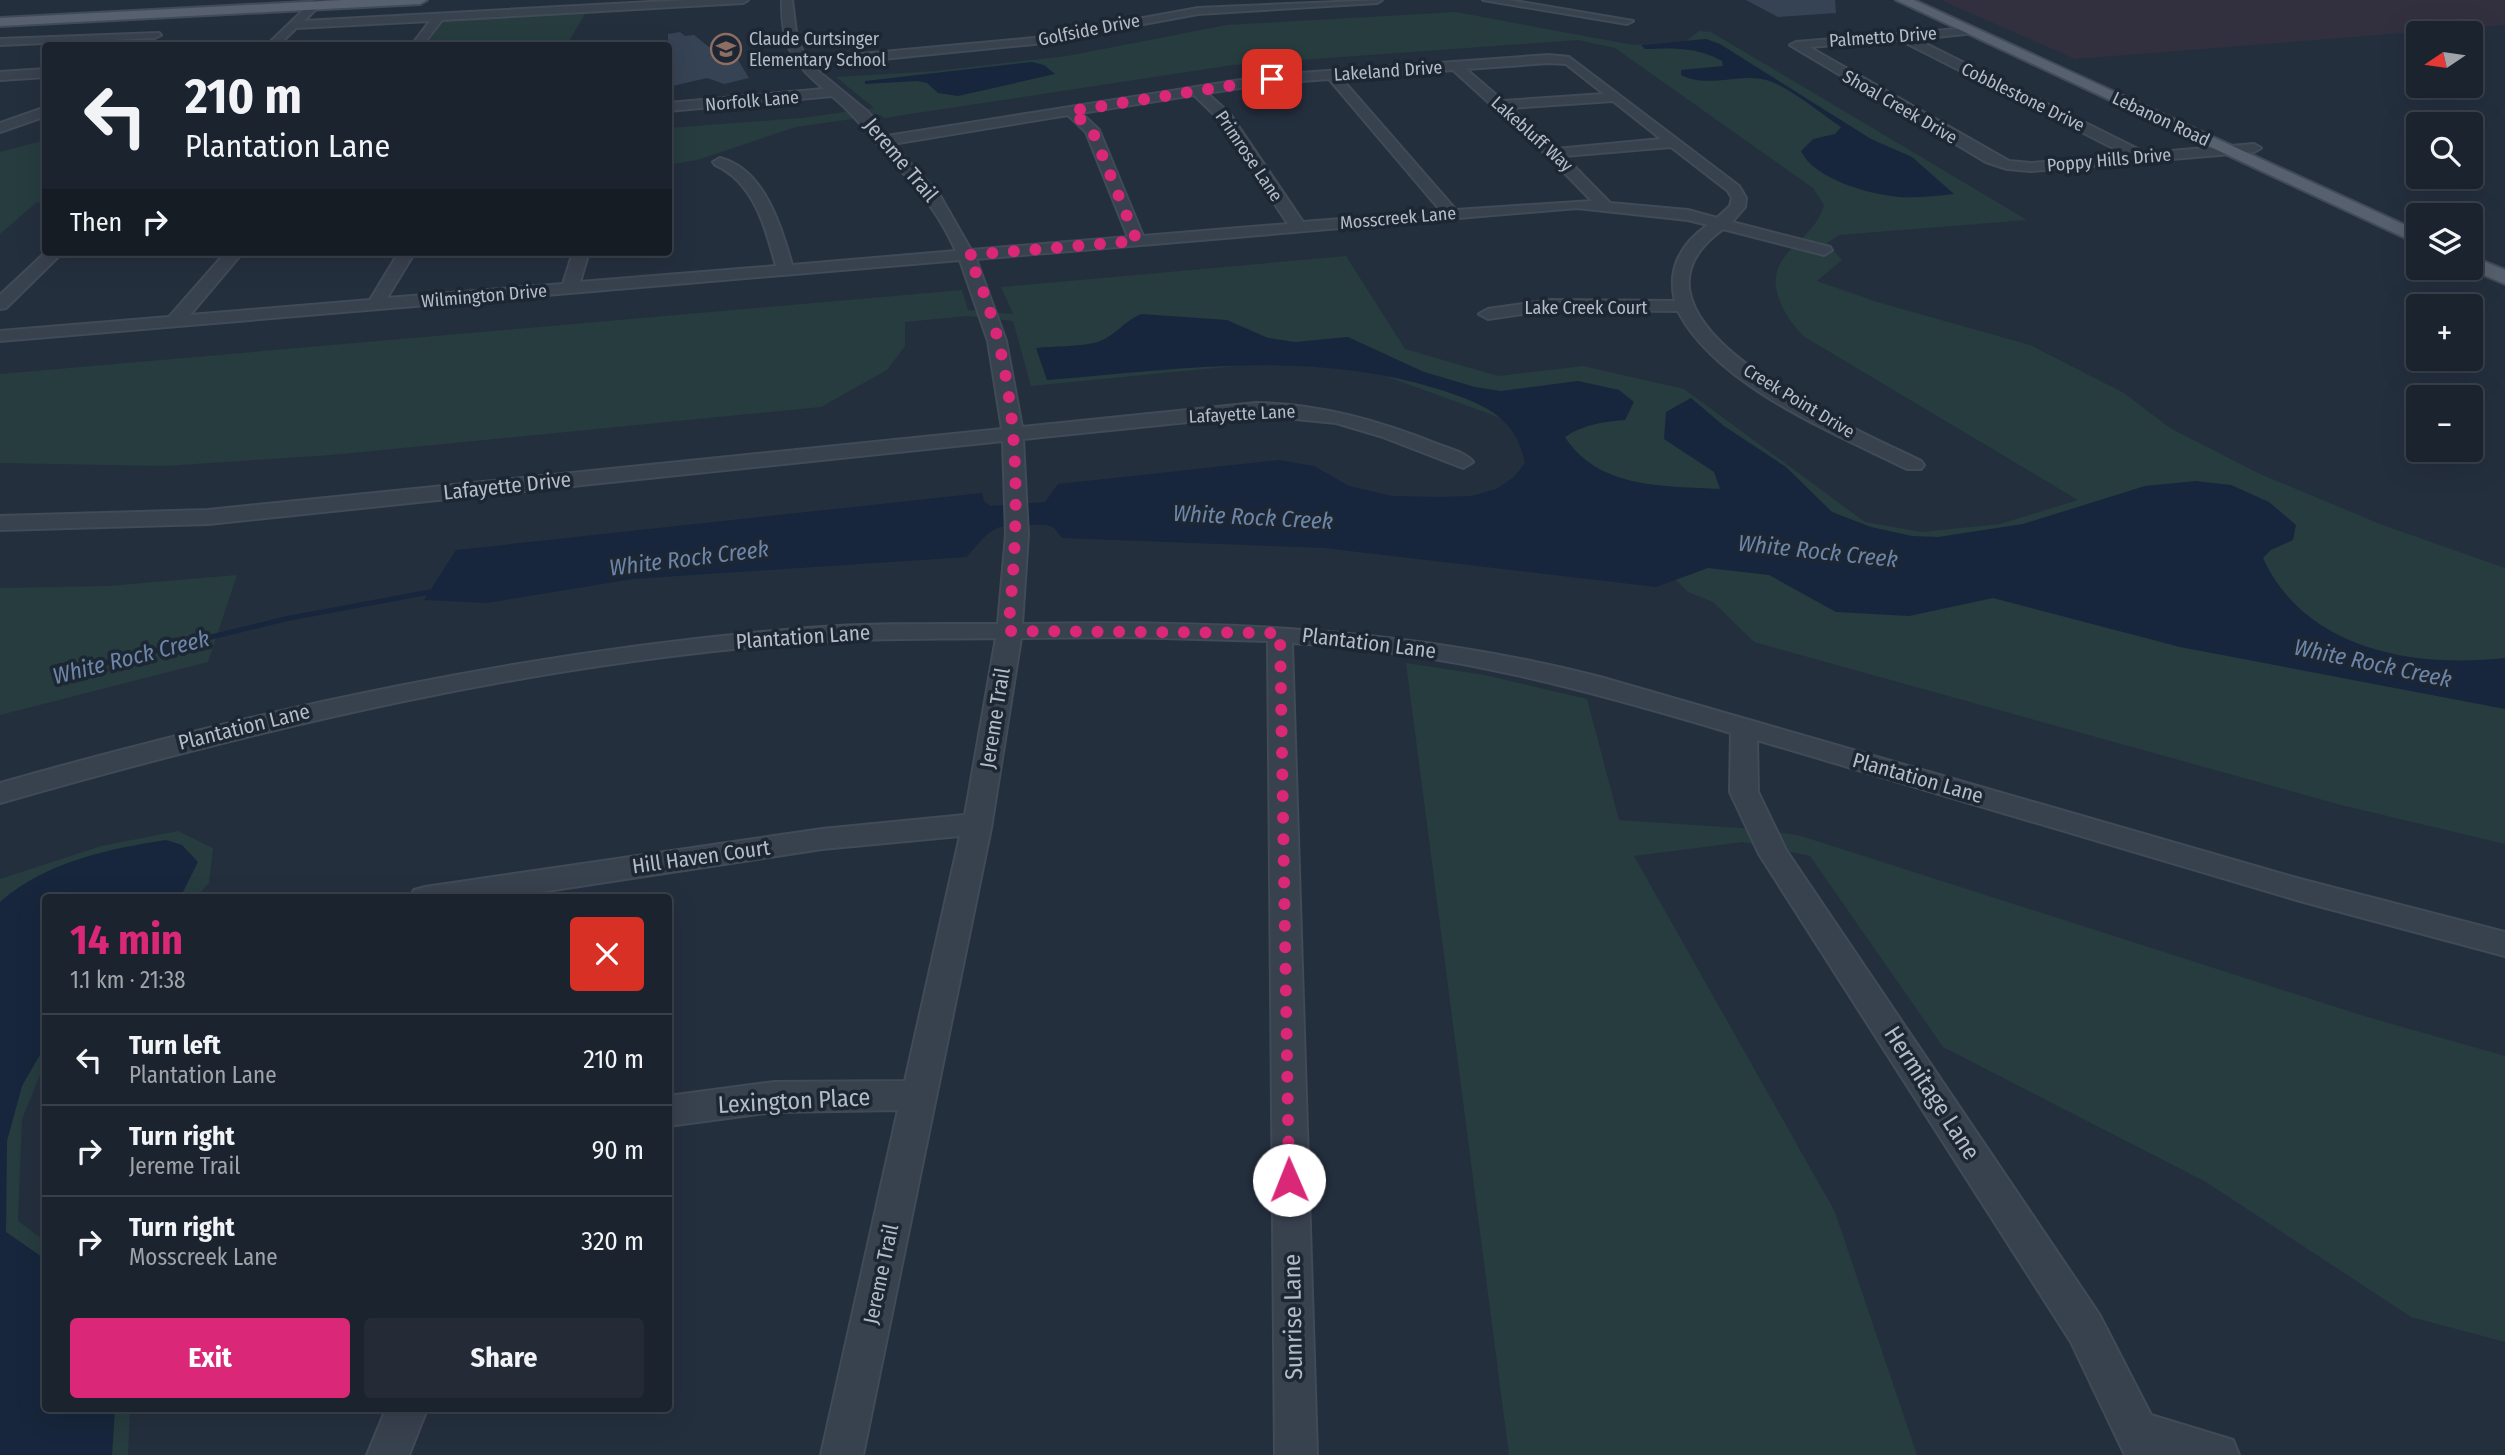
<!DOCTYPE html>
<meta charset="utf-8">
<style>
:root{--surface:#1b232e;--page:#242b36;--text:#f1f3f6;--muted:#a0a4aa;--line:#39404a;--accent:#db2777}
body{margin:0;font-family:"Fira Sans Condensed",sans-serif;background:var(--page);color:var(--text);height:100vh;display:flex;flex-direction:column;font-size:26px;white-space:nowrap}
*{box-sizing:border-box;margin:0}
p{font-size:23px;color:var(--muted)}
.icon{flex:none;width:38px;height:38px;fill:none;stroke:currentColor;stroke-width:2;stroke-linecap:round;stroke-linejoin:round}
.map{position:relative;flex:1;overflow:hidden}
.panel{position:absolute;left:42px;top:894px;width:630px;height:518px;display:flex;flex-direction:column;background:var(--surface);border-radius:7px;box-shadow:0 7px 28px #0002,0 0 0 2px var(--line)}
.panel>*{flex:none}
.guide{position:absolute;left:42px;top:42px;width:630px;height:214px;border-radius:7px;box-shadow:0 7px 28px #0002,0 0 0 2px var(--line);background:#1b232e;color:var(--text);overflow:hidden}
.needle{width:46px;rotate:257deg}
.buttons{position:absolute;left:2406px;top:21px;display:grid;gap:14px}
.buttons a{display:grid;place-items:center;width:77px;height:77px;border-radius:7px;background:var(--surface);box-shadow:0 7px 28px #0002,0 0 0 2px var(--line);font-size:35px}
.pin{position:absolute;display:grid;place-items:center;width:60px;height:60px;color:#fff;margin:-30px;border-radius:14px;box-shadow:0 4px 10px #0006}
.me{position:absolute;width:77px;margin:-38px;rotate:359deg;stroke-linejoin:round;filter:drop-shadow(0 0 5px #0008)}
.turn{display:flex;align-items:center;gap:24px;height:147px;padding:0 28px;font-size:32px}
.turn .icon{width:91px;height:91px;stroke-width:2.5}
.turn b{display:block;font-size:49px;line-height:60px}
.then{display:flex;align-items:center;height:66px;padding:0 28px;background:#0003;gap:14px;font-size:26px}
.round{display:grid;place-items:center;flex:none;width:74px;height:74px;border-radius:7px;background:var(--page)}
.overview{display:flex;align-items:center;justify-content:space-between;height:119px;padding:0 28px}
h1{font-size:42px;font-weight:700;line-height:52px;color:var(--accent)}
.action{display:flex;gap:14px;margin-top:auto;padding:14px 28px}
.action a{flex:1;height:80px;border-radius:7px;background:var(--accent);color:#fff;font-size:28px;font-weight:700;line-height:80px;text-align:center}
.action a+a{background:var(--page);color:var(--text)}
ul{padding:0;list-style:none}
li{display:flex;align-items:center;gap:21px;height:91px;padding:0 28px;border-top:2px solid var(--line)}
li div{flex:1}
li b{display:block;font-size:26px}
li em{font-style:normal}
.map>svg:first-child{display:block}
</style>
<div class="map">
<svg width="2505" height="1455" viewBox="0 0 2505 1455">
<rect width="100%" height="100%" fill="#242f3e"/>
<path fill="#32303f" d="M 1941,0 L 2505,0 L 2505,25 L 2075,59 Z"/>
<g fill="#263c3f">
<path d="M 587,10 L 567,45 L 425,46 L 446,18 Z"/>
<path d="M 1456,12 L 1633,45 L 1686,41 L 1699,31 L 1711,32 L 2027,220 L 1839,235 L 1827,243 L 1842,260 L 1817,281 L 1877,302 L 2030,345 L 2124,393 L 2170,428 L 2260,474 L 2380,524 L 2505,568 L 2505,844 L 2341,805 L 1754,642 L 1713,602 L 1688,592 L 1523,426 L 1344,361 L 1278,362 L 1031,386 L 1013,321 L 967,316 L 905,322 L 905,346 L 887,370 L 821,407 L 331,455 L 164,466 L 0,463 L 0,374 L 962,290 L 968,310 L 1013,314 L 1001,287 L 1346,256 L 1405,349 L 1498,376 L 1583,366 L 1684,389 L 1865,522 L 1922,532 L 2000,524 L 2078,500 L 1803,336 C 1792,324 1785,314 1779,299 C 1762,252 1813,245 1824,205 L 1813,188 L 1615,48 L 1578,40 L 1233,65 L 884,118 L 880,115 L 796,127 L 697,160 L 669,165 L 669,128 L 801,118 L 874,108 L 836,77 L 936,71 L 1067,56 L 1227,25 Z"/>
<path d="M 45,140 L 45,202 L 36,203 L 0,234 L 0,152 Z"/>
<path d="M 237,575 L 208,662 L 0,715 L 0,588 L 107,586 Z"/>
<path d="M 1406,663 L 1485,675 L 1587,699 L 1619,820 L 1741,828 L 1798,835 L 2364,1016 L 2505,1056 L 2505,1342 L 2411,1317 L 2206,1182 L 1943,1047 L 1810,856 L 1743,842 L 1634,856 L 1835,1212 L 1917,1455 L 1509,1455 Z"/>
<path d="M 178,831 L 213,848 L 209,883 L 195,898 L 46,898 L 45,1063 L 22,1119 L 18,1221 L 45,1241 L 46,1409 L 130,1409 L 128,1455 L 0,1455 L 0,879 L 101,846 Z"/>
</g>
<g fill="#17263c">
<path d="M 1706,39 L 1720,44 L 1871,139 L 1912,157 L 1954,194 C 1936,196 1917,198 1899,197 C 1868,194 1814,179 1801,151 L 1813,139 L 1835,134 L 1841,127 C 1819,112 1796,92 1772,82 C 1743,70 1710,90 1681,75 L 1681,70 L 1723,66 L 1722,61 C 1698,47 1672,48 1645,49 L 1641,45 Z"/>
<path d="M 1032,62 L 1044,65 L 1055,74 L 958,96 L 938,93 L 927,83 L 917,81 L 865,84 L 865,81 Z"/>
<path d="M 1141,314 L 1227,320 L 1268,338 L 1295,342 L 1348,337 L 1424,372 L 1475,387 L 1501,391 L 1578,381 L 1619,390 L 1634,402 L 1625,420 C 1603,422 1584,424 1565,437 C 1598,489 1665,486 1720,489 L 1714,472 L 1664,439 L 1666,412 L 1691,398 L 1724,426 L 1786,467 L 1832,512 L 1871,527 L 1912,536 L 1938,537 L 2023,524 L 2145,486 L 2196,481 L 2231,485 L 2269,502 L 2296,525 L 2293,540 L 2271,550 L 2263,558 C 2305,650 2414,668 2505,658 L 2505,709 L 2180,647 L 1993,598 L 1909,616 L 1836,612 L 1769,575 L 1708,568 L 1656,587 L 1324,548 L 1062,538 L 1054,528 L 1047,525 C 1000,526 998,518 967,557 L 633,579 L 487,603 L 424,600 L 456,550 L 982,493 L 984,501 L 990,506 L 1045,502 L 1058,484 L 1279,460 L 1314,466 L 1349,486 L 1392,496 L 1439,497 L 1471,496 L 1496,489 L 1514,477 L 1525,463 C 1516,415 1481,403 1438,389 C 1309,349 1179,369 1047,380 L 1036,348 C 1055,346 1080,347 1098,342 C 1115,336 1124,321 1141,314 Z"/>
<path d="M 166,840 L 182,845 L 198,862 L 180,898 L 46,898 L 45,1046 L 22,1086 L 7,1141 L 6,1232 L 45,1259 L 46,1409 L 115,1409 L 112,1455 L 0,1455 L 0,902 C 45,862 108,849 166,840 Z"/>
</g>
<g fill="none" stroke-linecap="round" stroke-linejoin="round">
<path stroke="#17263c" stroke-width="5" d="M 76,670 L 285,619 L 435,591"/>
</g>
<g fill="#364354">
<path d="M 1746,0 L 1835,0 L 1836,13 L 1778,17 Z"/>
<path d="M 680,32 L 685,36 L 694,35 L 709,47 L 729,45 L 749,78 L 724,84 L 707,78 L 668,87 L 668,34 Z"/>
</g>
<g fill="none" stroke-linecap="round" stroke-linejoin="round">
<g stroke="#414a57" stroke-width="4">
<g id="minor">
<path d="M 314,0 L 325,0 L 304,21 L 686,0 L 748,0 L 743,3 L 442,20 L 422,46 L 411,46 L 430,21 L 296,28 L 278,46 L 266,46 Z"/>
<path d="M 782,0 L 792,0 L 797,40 L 807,59 L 1034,38 L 1198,8 L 1382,0 L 1377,3 L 1198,14 L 1034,44 L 812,66 L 868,112 L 887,136 L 1272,75 L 1549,55 L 1569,57 L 1739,186 L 1746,198 L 1745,207 L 1732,222 L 1830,247 L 1832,250 L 1824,255 L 1723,229 C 1596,320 1858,430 1921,461 L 1924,465 L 1921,469 L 1907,469 C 1834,433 1717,386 1678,311 L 1551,310 L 1488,319 L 1479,314 L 1488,309 L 1551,300 L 1675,301 C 1667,268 1682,243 1708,225 L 1688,220 L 1577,208 L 976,259 L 1006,341 L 1022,427 L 1256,403 C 1321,404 1380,421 1440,445 C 1450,449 1467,453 1473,462 L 1463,468 L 1380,436 L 1336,423 L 1256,415 L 1023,439 L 1028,535 L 1022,624 C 1217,620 1410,628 1600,677 L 2300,879 L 2505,932 L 2505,956 L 2300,901 L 1757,740 L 1758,792 L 1786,850 L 2099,1314 L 2151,1415 L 2233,1440 L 2239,1455 L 2125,1455 L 2071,1342 L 1759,854 L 1730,792 L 1731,733 C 1581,688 1449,652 1292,643 L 1317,1455 L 1275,1455 L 1268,641 L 1127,637 L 1021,638 L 991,828 L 863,1455 L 821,1455 L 898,1110 L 774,1112 L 668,1126 L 668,1096 L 774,1082 L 905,1081 L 960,836 L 822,849 L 501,898 L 410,898 L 414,890 L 425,887 L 822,829 L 965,815 L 996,638 C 935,639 873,638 812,642 C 535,662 265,727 0,803 L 0,783 C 265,708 533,650 808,628 C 871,623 935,624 998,624 L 1006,535 L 1003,441 L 208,524 L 0,530 L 0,516 L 208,510 L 1002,429 L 988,341 L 960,260 L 0,341 L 0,331 L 169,317 L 226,252 L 243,252 L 190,315 L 370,300 L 399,252 L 415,252 L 387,298 L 563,284 L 573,252 L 589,252 L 580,282 L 776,266 C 766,228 754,182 715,165 L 713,162 L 720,158 C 764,169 781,226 792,265 L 956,251 C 935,205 916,188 884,151 C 866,131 853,113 832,96 L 668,111 L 668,103 L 824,89 C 791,62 781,43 782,0 ZM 1549,63 L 1566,64 L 1604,94 L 1503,101 L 1466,69 ZM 1453,70 L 1548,156 L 1592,201 L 1456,210 L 1341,78 ZM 1329,79 L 1441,211 L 1303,222 L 1230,114 L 1207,93 L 1272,83 ZM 1194,95 L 1220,120 L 1288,224 L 1143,236 L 1099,130 L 1081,113 ZM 1613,101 L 1661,139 L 1556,149 L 1511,108 ZM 1068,115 L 1086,132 L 1128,237 L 971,250 L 939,194 L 892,144 ZM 1671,147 L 1728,191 L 1732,198 L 1730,206 L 1717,218 L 1688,210 L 1610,203 L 1564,156 Z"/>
<path d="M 1483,0 L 1509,0 L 1633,21 L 1627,24 Z"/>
<path d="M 1971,28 L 1975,29 L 1975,33 L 1916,39 L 2146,153 L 2254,144 L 2261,148 L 2254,152 L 2031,171 L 2007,169 L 1986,162 L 1790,45 L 1796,42 ZM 1900,40 L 2127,155 L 2031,163 L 2009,161 L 1809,47 Z"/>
<path d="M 159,33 L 161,35 L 155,38 L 0,45 L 0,39 Z"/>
<path d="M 46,69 L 46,77 L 0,80 L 0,72 Z"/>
<path d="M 46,107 L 46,116 L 0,132 L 0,123 Z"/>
<path d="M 46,252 L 63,252 L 6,308 L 0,309 L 0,295 Z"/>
<path d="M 386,1409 L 427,1409 L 409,1455 L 367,1455 Z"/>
</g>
</g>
<g stroke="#414a57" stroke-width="4">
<g id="major">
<path d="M 343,0 L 427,0 L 420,4 L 0,26 L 0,18 Z"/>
<path d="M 1896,0 L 1914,0 L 2418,231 L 2418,244 Z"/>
<path d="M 2471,256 L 2505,270 L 2505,284 L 2467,268 L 2471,268 Z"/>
</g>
</g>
<use href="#minor" fill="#38414e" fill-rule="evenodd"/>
<use href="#major" fill="#56606e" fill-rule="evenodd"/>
</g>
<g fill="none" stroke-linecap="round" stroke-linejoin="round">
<path stroke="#db2777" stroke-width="12" stroke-dasharray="0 21.6" d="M 1272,79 L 1071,111 L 1092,130 L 1137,241 L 968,255 C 1023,372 1021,505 1008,631 L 1280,633 L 1289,1180"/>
</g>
<defs>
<g id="school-ring" transform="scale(1.575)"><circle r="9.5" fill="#1d2633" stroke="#8d6e63" stroke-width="1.5"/><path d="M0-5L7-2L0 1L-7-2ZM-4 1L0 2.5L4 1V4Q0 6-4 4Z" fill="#8d6e63"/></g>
</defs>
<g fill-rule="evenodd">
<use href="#school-ring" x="726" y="49"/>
</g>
<g text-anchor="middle" stroke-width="7" stroke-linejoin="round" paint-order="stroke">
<g font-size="18" fill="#b4bcc9" stroke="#1d2633">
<text transform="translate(1089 30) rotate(-11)" y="6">Golfside Drive</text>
<text transform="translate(1883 37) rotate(-4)" y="6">Palmetto Drive</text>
<text transform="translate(1388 71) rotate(-4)" y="6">Lakeland Drive</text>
<text transform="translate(2023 97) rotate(26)" y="6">Cobblestone Drive</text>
<text transform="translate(752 101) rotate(-5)" y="6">Norfolk Lane</text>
<text transform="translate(1900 107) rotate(30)" y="6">Shoal Creek Drive</text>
<text transform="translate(2161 119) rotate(25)" y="6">Lebanon Road</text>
<text transform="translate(1532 134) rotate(42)" y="6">Lakebluff Way</text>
<text transform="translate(1249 156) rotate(56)" y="6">Primrose Lane</text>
<text transform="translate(2109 160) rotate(-5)" y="6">Poppy Hills Drive</text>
<text transform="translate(1398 218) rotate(-5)" y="6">Mosscreek Lane</text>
<text transform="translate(484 296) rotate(-5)" y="6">Wilmington Drive</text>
<text x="1586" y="314">Lake Creek Court</text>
<text transform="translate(1799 401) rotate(31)" y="6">Creek Point Drive</text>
<text transform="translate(1242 414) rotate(-3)" y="6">Lafayette Lane</text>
</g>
<g font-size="18" fill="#b4bcc9" stroke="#1d2633" text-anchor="start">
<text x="749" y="45">Claude Curtsinger<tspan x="749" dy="21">Elementary School</tspan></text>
</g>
<g font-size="21" fill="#b4bcc9" stroke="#1d2633">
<text transform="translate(901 160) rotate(50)" y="7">Jereme Trail</text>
<text transform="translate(507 486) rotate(-6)" y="7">Lafayette Drive</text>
<text transform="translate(803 637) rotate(-4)" y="7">Plantation Lane</text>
<text transform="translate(1369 643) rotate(7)" y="7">Plantation Lane</text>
<text transform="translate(995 718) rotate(-81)" y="7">Jereme Trail</text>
<text transform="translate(244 727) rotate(-14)" y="7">Plantation Lane</text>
<text transform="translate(1918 778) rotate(16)" y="7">Plantation Lane</text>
<text transform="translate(701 857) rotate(-8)" y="7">Hill Haven Court</text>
<text transform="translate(881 1274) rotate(-78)" y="7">Jereme Trail</text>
</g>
<g font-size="23" font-style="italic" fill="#6d86a8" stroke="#1d2633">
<text transform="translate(1253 517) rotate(3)" y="8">White Rock Creek</text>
<text transform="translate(1818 551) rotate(6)" y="8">White Rock Creek</text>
<text transform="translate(689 558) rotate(-7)" y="8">White Rock Creek</text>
<text transform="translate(131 657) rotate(-14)" y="8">White Rock Creek</text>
<text transform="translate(2373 663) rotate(12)" y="8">White Rock Creek</text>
</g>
<g font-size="24" fill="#b4bcc9" stroke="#1d2633">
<text transform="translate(1932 1093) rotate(57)" y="8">Hermitage Lane</text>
<text transform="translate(794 1101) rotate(-3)" y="8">Lexington Place</text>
<text transform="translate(1293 1317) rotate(-91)" y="8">Sunrise Lane</text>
</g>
</g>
</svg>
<div class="buttons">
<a><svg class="needle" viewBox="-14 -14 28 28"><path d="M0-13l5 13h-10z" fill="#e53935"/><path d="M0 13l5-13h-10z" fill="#a0a4aa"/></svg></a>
<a><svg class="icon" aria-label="search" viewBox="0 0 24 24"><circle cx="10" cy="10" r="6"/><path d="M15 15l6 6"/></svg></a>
<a><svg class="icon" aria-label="layers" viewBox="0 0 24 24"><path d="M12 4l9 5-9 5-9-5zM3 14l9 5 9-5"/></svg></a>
<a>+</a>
<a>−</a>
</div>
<div class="pin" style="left:1272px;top:79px;background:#d93025"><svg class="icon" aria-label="arrive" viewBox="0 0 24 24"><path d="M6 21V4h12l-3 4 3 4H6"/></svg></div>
<svg class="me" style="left:1289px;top:1180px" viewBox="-20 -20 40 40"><circle r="19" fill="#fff"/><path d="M0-13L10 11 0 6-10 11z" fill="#db2777"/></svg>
<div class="guide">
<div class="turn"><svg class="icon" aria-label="left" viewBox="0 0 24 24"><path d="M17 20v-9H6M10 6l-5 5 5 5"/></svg><div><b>210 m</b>Plantation Lane</div></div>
<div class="then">Then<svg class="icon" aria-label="right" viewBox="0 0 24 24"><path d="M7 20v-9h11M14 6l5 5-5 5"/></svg></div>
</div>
<section class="panel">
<div class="overview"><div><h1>14 min</h1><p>1.1 km · 21:38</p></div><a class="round" style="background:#d93025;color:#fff"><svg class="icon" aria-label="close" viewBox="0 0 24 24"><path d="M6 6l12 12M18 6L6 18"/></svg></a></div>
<ul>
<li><svg class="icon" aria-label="left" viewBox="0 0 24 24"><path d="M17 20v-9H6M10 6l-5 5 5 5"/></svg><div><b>Turn left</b><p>Plantation Lane</p></div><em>210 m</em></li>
<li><svg class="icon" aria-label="right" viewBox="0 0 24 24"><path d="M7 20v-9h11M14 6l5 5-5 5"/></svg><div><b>Turn right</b><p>Jereme Trail</p></div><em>90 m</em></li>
<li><svg class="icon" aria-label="right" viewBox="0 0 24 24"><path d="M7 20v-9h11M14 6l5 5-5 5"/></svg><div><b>Turn right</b><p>Mosscreek Lane</p></div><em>320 m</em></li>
</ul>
<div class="action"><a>Exit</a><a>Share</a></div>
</section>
</div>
